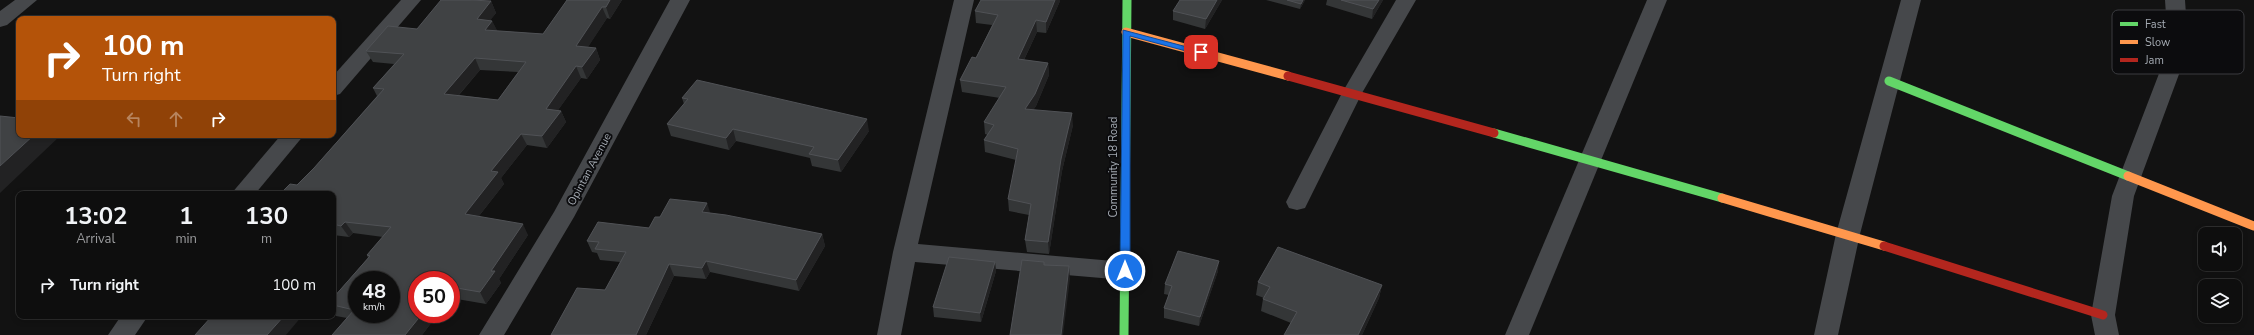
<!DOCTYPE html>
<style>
:root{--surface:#0e0e0e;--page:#1c1c1c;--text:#f1f3f6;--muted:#9b9c9e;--line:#2e2e2e}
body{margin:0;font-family:"Nunito Sans",sans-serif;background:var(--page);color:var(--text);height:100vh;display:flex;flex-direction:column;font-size:15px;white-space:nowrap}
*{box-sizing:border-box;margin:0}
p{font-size:13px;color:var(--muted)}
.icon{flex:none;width:22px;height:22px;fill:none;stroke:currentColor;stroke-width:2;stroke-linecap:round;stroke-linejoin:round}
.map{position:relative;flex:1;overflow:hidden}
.side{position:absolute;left:16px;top:191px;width:320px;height:128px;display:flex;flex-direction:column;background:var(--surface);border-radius:8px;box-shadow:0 2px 6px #0003,0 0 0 1px var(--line)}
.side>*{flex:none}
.guide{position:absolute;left:16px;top:16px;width:320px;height:122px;border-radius:8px;box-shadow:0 2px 6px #0003,0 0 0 1px var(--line);background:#b45309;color:#fff;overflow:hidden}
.fabs{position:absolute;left:2198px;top:227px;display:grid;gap:8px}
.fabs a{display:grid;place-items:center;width:44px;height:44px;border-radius:8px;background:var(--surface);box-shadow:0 2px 6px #0003,0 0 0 1px var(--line);font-size:20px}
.speed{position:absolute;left:348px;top:271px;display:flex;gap:8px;font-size:20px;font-weight:700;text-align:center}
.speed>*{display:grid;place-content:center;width:52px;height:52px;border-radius:50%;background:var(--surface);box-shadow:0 2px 6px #0003,0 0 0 1px var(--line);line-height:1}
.speed small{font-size:10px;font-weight:400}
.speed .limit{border:6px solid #d22;background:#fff;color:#111}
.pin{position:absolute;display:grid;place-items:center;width:34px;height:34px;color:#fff;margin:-17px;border-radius:8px;box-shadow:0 2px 6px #0006}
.me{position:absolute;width:44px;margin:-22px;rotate:0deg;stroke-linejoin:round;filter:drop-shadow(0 0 3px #0008)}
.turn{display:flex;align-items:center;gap:14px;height:84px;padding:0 20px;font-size:18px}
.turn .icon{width:52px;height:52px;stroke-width:2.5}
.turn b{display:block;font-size:28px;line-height:34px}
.lanes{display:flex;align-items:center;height:38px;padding:0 20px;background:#0003;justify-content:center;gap:20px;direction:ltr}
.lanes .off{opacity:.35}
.eta{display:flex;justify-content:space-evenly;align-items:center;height:68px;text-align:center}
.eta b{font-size:24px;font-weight:700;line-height:28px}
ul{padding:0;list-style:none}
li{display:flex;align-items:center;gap:12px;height:52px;padding:0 20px}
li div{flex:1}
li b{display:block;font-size:15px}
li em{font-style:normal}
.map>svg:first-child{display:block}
</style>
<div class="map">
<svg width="2254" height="335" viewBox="0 0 2254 335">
<rect width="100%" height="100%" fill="#121212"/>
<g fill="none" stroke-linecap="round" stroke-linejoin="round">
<g fill="#46484b" fill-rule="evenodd">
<path d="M 15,0 L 37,0 L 7,25 L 0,27 L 0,11 Z"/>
<path d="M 401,0 L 421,0 L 340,94 L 333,96 L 333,76 Z"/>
<path d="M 670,0 L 690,0 L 574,217 L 504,335 L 479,335 L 554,212 Z"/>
<path d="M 954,0 L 974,0 L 918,244 L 1125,262 L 1133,265 L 1137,271 L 1133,277 L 1125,280 L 915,262 L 901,335 L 877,335 L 893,252 Z"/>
<path d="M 1396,0 L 1416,0 L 1362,93 L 1305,208 L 1297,210 L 1289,208 L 1286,202 L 1342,93 Z"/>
<path d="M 1647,0 L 1667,0 L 1529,335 L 1505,335 Z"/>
<path d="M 1901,0 L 1921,0 L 1860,234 L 1838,335 L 1814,335 L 1836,234 Z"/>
<path d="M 2165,0 L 2185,0 L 2188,44 L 2185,58 L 2134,196 L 2115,315 L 2119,335 L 2095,335 L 2091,315 L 2112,196 L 2165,58 L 2168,44 Z"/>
<path d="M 281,135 L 304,135 L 255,194 L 231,194 Z"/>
<path d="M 121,316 L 148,316 L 135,335 L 108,335 Z"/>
</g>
<g stroke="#63d668" stroke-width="9">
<path d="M 1889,81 L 2128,176"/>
<path d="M 1494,133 L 1722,198"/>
<path d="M 1124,335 L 1127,0"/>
</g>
<g stroke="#ff974d" stroke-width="9">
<path d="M 1126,32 L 1288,76"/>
<path d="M 2128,176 L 2254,226"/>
<path d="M 1722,198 L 1884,246"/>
</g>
<g stroke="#b3261e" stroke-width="9">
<path d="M 1288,76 L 1494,133"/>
<path d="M 1884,246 L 2103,315"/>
</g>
</g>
<g fill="#343637" fill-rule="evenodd">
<path d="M 567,0 L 622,0 L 610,19 L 607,18 L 587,48 L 596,48 L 600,60 L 587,79 L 581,78 L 558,110 L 561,111 L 566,122 L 547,148 L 527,145 L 501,178 L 504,184 L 479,216 L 528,235 L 499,279 L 501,283 L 486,304 L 451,298 L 451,280 L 417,280 L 438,314 L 422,335 L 332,335 L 347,318 L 336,316 L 333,311 L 333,298 L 368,258 L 367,255 L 383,237 L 353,233 L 349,237 L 333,235 L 333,194 L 297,185 L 314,168 L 377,96 L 373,88 L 394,64 L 373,62 L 366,51 L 491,1 L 496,13 L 490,20 L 492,21 L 497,31 L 543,34 ZM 480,70 L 518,72 L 498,100 L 459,95 Z"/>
<path d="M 1222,0 L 1205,29 L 1173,20 L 1173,11 Z"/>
<path d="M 1266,0 L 1305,0 L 1300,9 Z"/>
<path d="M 1327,0 L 1383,0 L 1372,19 L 1326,5 Z"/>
<path d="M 1060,1 L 1046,33 L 1037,32 L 1024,60 L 1048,63 L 1049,75 L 1036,106 L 1033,110 L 1073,125 L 1062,171 L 1049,254 L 1027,252 L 1025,240 L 1029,215 L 1009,211 L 1008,199 L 1016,160 L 985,152 L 984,140 L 988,135 L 985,134 L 984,122 L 1000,98 L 962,92 L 960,80 L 976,58 L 992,25 L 976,23 L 975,11 Z"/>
<path d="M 682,98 L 869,131 L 841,172 L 812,166 L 810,158 L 736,141 L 729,150 L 671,136 L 667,124 L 684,104 Z"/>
<path d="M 711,213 L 822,234 L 825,246 L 799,291 L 710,272 L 706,279 L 674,276 L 646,335 L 551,335 L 605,290 L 620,262 L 600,260 L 597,253 L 592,252 L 587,241 L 649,228 L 660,217 Z"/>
<path d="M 995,262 L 996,271 L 981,322 L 934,317 L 933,307 Z"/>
<path d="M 1218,271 L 1199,326 L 1164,318 L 1164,308 L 1169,295 L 1164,294 L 1165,284 Z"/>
<path d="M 1258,282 L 1382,285 L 1379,298 L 1362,335 L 1284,335 L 1291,323 L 1261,311 L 1263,299 L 1264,298 L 1256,295 Z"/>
</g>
<g fill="#222223">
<path d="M 610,0 L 622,0 L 610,19 L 606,7 Z"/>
<path d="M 1055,0 L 1060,0 L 1060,1 L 1046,33 L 1046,22 Z"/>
<path d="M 1217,0 L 1222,0 L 1205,29 L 1206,19 Z"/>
<path d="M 1303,0 L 1305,0 L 1300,9 L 1301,4 Z"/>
<path d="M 1379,0 L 1383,0 L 1372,19 L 1373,9 Z"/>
<path d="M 491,1 L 496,13 L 482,31 L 477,19 Z"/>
<path d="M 602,7 L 607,18 L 581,58 L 576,46 Z"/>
<path d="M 1036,20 L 1037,32 L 1019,70 L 1018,59 Z"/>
<path d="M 492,21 L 498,32 L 485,30 Z"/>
<path d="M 596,48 L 600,60 L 587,79 L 582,67 Z"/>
<path d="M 475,58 L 480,70 L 450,105 L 444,94 Z"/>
<path d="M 1048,63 L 1049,75 L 1036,106 L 1026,121 L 1025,109 Z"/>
<path d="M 576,66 L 581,78 L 551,120 L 546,109 Z"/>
<path d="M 561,111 L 566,122 L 547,148 L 542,136 Z"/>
<path d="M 1072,113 L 1073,125 L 1062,171 L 1049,254 L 1048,242 L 1061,159 Z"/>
<path d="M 867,119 L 869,131 L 841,172 L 838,160 Z"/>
<path d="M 733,129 L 736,141 L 729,150 L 726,138 Z"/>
<path d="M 521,134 L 527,145 L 501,178 L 504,184 L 471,226 L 465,214 L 491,171 Z"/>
<path d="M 34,135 L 61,135 L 0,193 L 0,166 Z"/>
<path d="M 707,203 L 711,215 L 702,212 Z"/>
<path d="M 345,222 L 353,233 L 349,237 L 341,226 Z"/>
<path d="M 523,224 L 528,235 L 499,279 L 501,283 L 486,304 L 480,292 L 491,271 Z"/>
<path d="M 822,234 L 825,246 L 799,291 L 796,280 Z"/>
<path d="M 706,261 L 710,272 L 706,279 L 702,268 Z"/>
<path d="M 1219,261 L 1218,271 L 1199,326 L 1200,317 Z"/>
<path d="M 995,262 L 996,271 L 981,322 L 980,313 Z"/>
<path d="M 669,264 L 674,276 L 646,335 L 636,335 Z"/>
<path d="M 1069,266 L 1070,279 L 1063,335 L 1061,335 Z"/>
<path d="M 1382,285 L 1379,298 L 1362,335 L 1358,335 Z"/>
<path d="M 422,314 L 438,314 L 422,335 L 405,335 Z"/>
<path d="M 284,316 L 302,316 L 286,335 L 267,335 Z"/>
</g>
<g fill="#404244" stroke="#505256" fill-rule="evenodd">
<path d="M 441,0 L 471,0 L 491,1 L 477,19 L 492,21 L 485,30 L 543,34 L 567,0 L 610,0 L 606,7 L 602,7 L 576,46 L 596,48 L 582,67 L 576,66 L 546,109 L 561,111 L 542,136 L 521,134 L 491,171 L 498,172 L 465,214 L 523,224 L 491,271 L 495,271 L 480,292 L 451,287 L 451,280 L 417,280 L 417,314 L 422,314 L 405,335 L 332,335 L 354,310 L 333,305 L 333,298 L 370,256 L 367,255 L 391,227 L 345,222 L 341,226 L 333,224 L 333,194 L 280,194 L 290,184 L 297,185 L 314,168 L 384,89 L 373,88 L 404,54 L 366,51 L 388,26 L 417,29 ZM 475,58 L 526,62 L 498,100 L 444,94 ZM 357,280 L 391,280 L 391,314 L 357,314 Z"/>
<path d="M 981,0 L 1055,0 L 1046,22 L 1036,20 L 1018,59 L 1048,63 L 1035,94 L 1025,109 L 1072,113 L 1061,159 L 1048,242 L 1025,240 L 1031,204 L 1008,199 L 1018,149 L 984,140 L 994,125 L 984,122 L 1006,87 L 960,80 L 972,57 L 976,58 L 998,15 L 975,11 Z"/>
<path d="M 1180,0 L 1217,0 L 1206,19 L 1173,11 Z"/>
<path d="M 1287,0 L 1303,0 L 1301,4 Z"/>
<path d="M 1341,0 L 1379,0 L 1373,9 Z"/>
<path d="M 697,80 L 867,119 L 838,160 L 809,154 L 814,147 L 733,129 L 726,138 L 667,124 L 688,99 L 682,98 Z"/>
<path d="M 0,116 L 19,118 L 19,135 L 34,135 L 0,166 Z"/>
<path d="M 670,199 L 707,203 L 702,212 L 726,215 L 822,234 L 796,280 L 706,261 L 702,268 L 669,264 L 636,335 L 551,335 L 577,288 L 605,290 L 626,252 L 595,249 L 599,242 L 587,241 L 598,222 L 649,228 L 655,217 L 660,217 Z"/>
<path d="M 1278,247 L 1382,285 L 1358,335 L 1284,335 L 1297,312 L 1263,299 L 1270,287 L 1258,282 Z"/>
<path d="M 1178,251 L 1219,261 L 1200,317 L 1164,308 L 1172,286 L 1165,284 Z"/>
<path d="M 949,257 L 995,262 L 980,313 L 933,307 Z"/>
<path d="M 1022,260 L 1044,262 L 1044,265 L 1069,266 L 1061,335 L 1010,335 Z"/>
<path d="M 212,316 L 284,316 L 267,335 L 195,335 Z"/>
</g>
<path fill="#1a73e8" stroke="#114b97" d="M 1123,30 L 1206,52 L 1201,55 L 1130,36 L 1130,271 L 1125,275 L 1120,271 Z"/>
<g text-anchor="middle" stroke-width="4" stroke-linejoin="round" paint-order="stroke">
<g font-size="11" fill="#a4aab2" stroke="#0c0c0e">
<text transform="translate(1113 167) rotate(-90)" y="4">Community 18 Road</text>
<text transform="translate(589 169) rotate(-62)" y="4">Opintan Avenue</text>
</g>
</g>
<rect x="2112" y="10" width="132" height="64" rx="6" fill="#0c0c0e" stroke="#3a3b3f" stroke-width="1"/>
<rect x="2120" y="22" width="18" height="4" fill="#63d668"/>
<rect x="2120" y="40" width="18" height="4" fill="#ff974d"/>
<rect x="2120" y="58" width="18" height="4" fill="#b3261e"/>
<g font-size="11" fill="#a4aab2">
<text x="2145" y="28">Fast</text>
<text x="2145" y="46">Slow</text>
<text x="2145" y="64">Jam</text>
</g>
</svg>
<div class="fabs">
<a><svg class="icon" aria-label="sound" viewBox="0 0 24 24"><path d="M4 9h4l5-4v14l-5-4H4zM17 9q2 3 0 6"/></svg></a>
<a><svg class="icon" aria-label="layers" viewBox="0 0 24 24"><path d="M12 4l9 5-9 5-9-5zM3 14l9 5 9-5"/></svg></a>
</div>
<div class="speed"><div>48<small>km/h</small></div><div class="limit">50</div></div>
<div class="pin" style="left:1201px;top:52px;background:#d93025"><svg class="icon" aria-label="arrive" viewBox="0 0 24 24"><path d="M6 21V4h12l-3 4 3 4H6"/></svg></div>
<svg class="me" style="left:1125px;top:271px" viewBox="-20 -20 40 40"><circle r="17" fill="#1a73e8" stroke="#fff" stroke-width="3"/><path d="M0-11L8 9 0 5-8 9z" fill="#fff"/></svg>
<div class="guide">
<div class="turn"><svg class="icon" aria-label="right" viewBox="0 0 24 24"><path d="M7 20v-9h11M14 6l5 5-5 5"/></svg><div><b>100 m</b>Turn right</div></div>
<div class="lanes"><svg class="icon off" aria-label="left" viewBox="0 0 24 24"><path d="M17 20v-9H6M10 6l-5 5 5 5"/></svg><svg class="icon off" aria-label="ahead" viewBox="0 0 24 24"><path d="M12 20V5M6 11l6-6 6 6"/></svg><svg class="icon" aria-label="right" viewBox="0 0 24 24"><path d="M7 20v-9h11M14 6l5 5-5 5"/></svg></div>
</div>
<section class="side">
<div class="eta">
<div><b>13:02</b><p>Arrival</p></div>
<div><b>1</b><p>min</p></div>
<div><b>130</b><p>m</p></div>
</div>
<ul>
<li><svg class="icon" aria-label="right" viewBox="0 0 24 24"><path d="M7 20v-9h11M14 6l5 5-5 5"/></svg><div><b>Turn right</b></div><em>100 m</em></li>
</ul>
</section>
</div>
